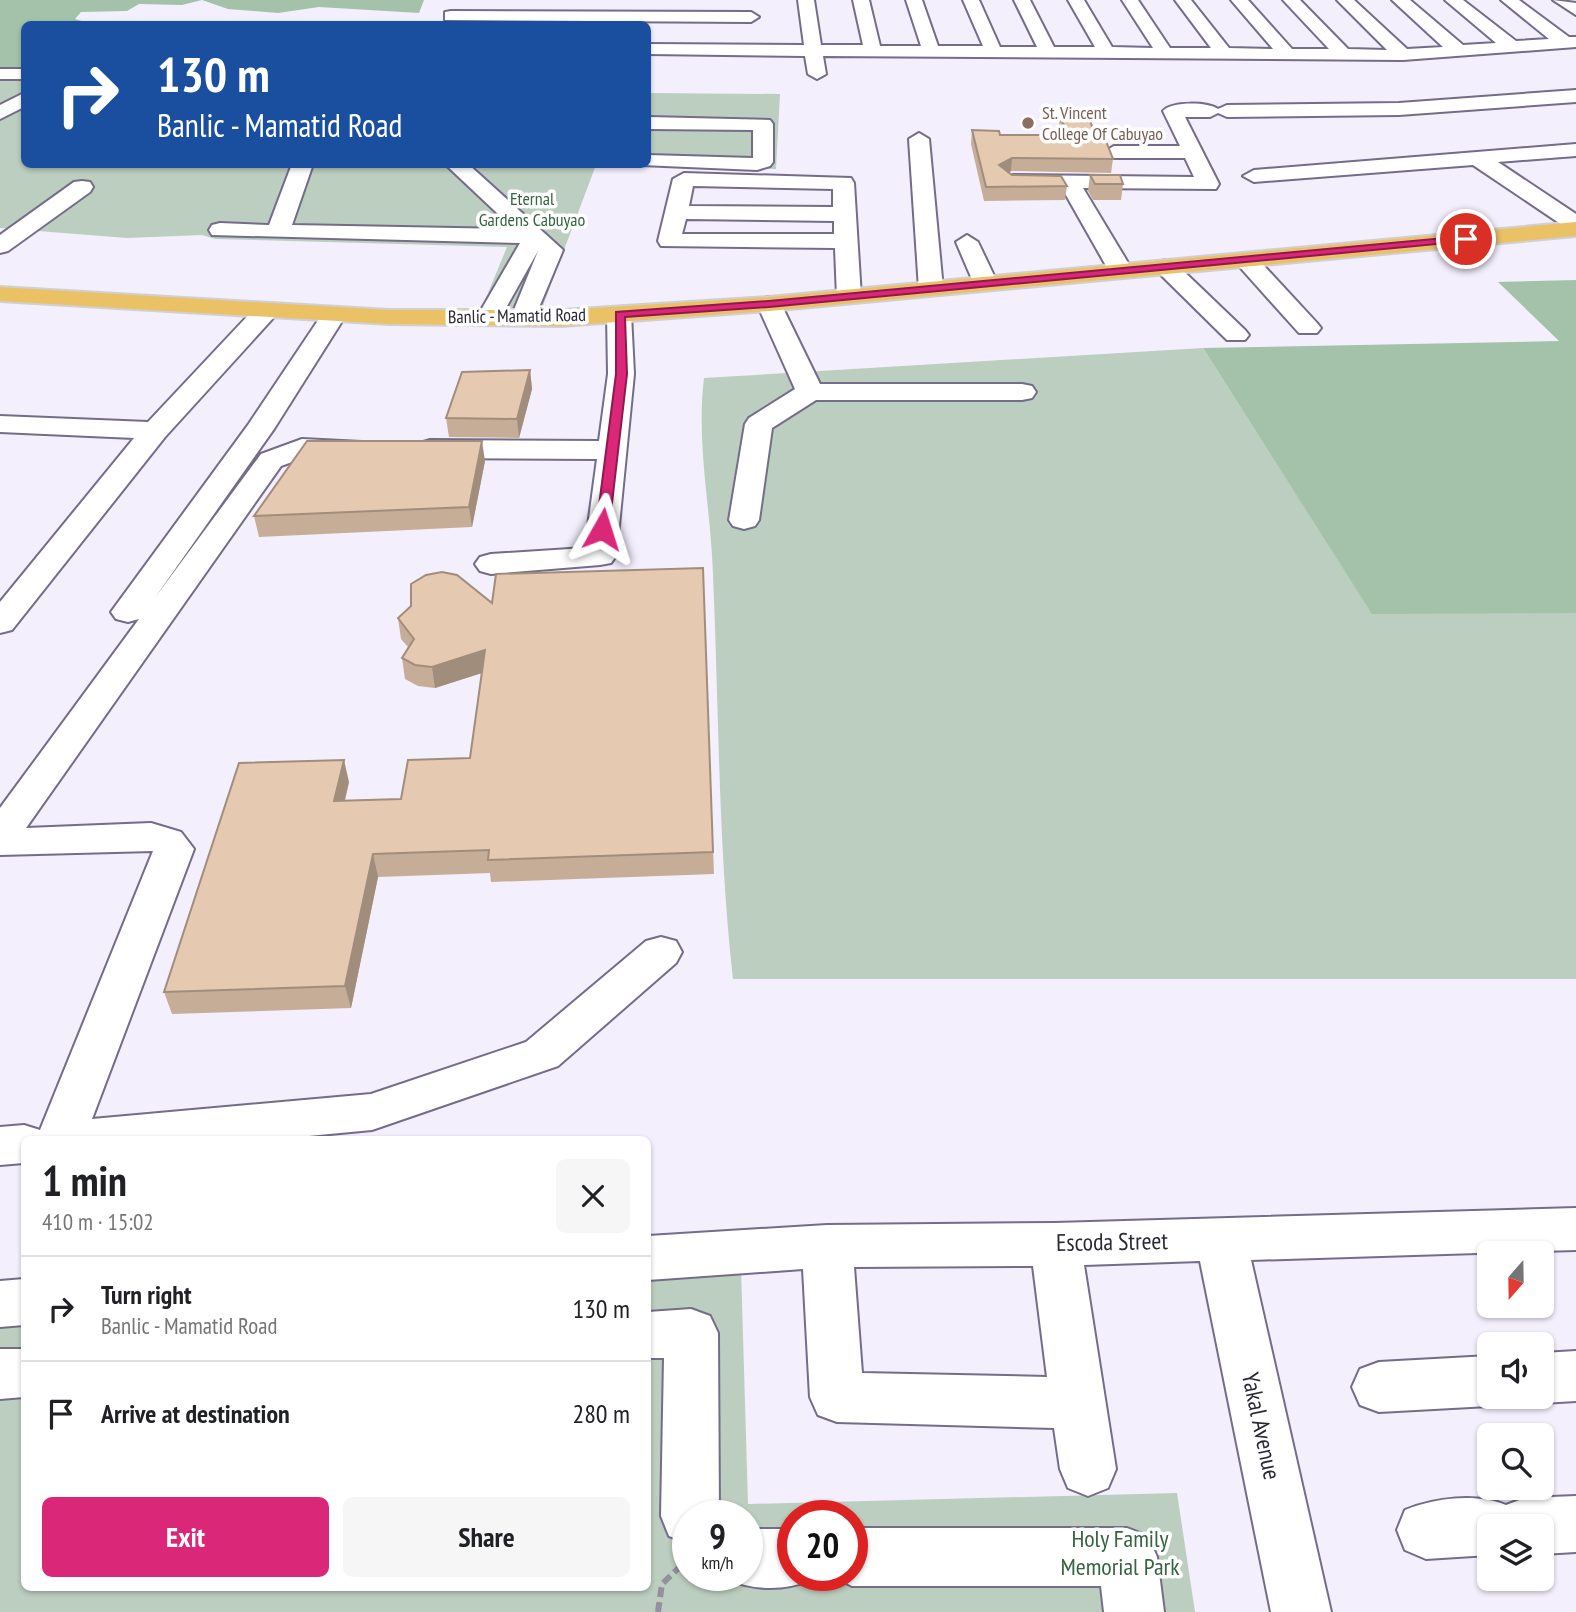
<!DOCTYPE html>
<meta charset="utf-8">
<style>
:root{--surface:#fff;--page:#f6f6f6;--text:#202124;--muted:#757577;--line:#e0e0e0;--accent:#db2777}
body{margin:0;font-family:"PT Sans Narrow",sans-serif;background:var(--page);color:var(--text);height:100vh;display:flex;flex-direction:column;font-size:26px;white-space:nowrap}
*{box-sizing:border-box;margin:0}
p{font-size:23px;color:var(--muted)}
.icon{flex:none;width:38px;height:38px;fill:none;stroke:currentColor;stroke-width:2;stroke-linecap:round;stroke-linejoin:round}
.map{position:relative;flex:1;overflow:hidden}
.sheet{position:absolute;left:21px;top:1136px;width:630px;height:455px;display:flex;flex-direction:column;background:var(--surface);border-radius:10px;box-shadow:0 2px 5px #0004}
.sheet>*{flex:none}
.hud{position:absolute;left:21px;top:21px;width:630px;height:147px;border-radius:10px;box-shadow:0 2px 5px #0004;background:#1a4fa0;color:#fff;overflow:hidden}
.needle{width:46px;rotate:200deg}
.fabs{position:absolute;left:1477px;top:1241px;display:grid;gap:14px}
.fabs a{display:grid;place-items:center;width:77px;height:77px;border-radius:10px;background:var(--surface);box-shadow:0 2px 5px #0004;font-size:35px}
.speed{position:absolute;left:672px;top:1500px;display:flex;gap:14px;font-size:35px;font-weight:700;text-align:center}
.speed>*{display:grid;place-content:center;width:91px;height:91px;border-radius:50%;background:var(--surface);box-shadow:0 2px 5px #0004;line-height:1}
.speed small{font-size:18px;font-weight:400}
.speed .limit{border:10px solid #d22;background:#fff;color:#111}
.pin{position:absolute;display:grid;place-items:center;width:60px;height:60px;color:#fff;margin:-30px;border:4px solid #fff;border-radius:50%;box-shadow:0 2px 7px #0007}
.me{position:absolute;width:77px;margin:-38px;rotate:6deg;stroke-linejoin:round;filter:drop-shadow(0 0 5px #0008)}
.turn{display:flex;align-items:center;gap:24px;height:147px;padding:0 21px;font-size:32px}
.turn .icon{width:91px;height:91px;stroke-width:2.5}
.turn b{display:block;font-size:49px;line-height:60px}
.round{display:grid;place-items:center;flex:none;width:74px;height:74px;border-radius:10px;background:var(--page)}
.overview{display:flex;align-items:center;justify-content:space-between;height:119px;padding:0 21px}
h1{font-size:42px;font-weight:700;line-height:52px}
.button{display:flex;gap:14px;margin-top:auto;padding:14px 21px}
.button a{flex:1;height:80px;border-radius:10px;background:var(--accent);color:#fff;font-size:28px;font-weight:700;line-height:80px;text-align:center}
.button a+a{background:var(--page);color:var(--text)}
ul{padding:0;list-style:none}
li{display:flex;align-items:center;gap:21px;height:105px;padding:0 21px;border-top:2px solid var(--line)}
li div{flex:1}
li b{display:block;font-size:26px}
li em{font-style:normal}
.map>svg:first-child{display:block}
</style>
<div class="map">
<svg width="1576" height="1612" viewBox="0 0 1576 1612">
<rect width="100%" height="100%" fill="#f3effd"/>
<g fill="#bccebf" fill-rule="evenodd">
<path d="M 0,70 L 24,70 L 24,164 L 596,165 L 541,311 L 481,310 L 507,247 L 215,239 L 202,235 L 127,238 L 0,228 Z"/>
<path d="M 648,93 L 780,94 L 776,169 L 601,165 L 648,164 Z"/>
<path d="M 1203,348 L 1372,613 L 1576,613 L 1576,979 L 733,979 C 718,845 719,710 713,575 C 711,509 696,444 704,378 Z"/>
<path d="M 741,1268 L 748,1504 L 1177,1493 L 1195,1612 L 0,1612 L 0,1320 L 24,1319 L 24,1587 L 648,1587 L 648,1275 ZM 688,1516 L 747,1516 L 747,1575 L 688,1575 ZM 793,1516 L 852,1516 L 852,1575 L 793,1575 Z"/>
</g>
<g fill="#a4c2aa">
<path d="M 0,0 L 424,0 L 419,13 L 319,7 L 278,13 L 228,9 L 202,0 L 182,5 L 139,4 L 127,11 L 81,12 L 75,19 L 92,24 L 24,24 L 24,82 L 0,78 Z"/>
<path d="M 1576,280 L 1576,613 L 1372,614 L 1203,348 L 1559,341 L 1498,282 Z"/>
</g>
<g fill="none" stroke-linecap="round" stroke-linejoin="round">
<g stroke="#746c89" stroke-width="4">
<g id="minor">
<path d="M 798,0 L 814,0 L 821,45 L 863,45 L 853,0 L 869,0 L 880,46 L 921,46 L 906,0 L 922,0 L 938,46 L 983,46 L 963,0 L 979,0 L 1000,47 L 1037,47 L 1014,0 L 1030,0 L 1054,47 L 1095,47 L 1068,0 L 1084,0 L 1112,47 L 1153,48 L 1122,0 L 1138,0 L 1170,48 L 1211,48 L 1175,0 L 1191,0 L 1229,48 L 1273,49 L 1231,0 L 1248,0 L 1292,49 L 1329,49 L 1283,0 L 1300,0 L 1348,49 L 1387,50 L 1337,0 L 1354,0 L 1407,49 L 1443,47 L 1392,0 L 1410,0 L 1463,45 L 1496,43 L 1445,0 L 1463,0 L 1516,41 L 1549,39 L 1501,0 L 1519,0 L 1569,37 L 1576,37 L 1576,47 L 1403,60 L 823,56 L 826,74 L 817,79 L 808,74 L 805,56 L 648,54 L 648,44 L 804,45 Z"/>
<path d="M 1553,0 L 1576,3 L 1576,15 Z"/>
<path d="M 451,11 L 751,12 L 759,17 L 751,22 L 445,20 L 445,12 Z"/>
<rect x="0" y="69" width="24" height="10"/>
<path d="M 1576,90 L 1576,102 L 1399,115 L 1227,117 L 1218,113 L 1210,117 L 1185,117 L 1219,184 L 1216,189 L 1083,188 L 1133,271 L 1129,276 L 1113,276 L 1109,271 L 1062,188 L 1013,187 L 1002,181 L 1013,175 L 1194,177 L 1185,158 L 1114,158 L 1104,152 L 1114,146 L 1180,146 L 1163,111 C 1172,101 1208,102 1218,109 L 1227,105 L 1399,103 Z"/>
<path d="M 24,93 L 24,107 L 0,119 L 0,105 Z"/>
<path d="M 648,117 L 770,120 L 773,124 L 773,162 L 770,166 L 757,170 L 641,165 L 648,164 L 648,155 L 753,158 L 753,130 L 648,129 Z"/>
<path d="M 919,133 L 929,139 L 943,289 L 940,294 L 922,294 L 919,289 L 909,139 Z"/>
<path d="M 1576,144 L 1576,156 L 1498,162 L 1576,214 L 1576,231 L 1568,229 L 1473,165 L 1254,182 L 1243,176 L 1254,170 Z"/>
<path d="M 292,164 L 313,164 L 292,225 L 514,229 L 445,164 L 468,164 L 563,250 L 535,317 L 532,322 L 514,322 L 511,317 L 538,251 L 498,322 L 480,322 L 477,317 L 520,243 L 212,235 L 209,230 L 212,225 L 220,223 L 269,225 Z"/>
<path d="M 684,173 L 851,178 L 854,183 L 861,297 L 858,302 L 840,302 L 837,297 L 835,248 L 661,246 L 658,241 L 673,179 ZM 693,186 L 833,189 L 833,207 L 689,206 ZM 686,219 L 834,221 L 834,234 L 682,234 Z"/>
<path d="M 82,181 L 90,182 L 93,187 L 90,192 L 8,251 L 0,253 L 0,235 L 74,182 Z"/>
<path d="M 967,235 L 978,242 L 998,284 L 995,289 L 977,289 L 974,284 L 956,242 Z"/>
<path d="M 1246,253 L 1254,255 L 1317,323 L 1321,328 L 1317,333 L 1299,333 L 1238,265 L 1234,260 L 1238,255 Z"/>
<path d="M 1166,260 L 1174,262 L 1245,330 L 1249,335 L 1245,340 L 1227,340 L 1158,272 L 1154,267 L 1158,262 Z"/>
<path d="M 769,297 L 778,299 L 781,304 L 820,384 L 1022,384 L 1032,386 L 1036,392 L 1032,398 L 1022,400 L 816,400 L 772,428 L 759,520 L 755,526 L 744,529 L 733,526 L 729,520 L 745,424 L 749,418 L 795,389 L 757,304 L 760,299 Z"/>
<path d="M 266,304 L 275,306 L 278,311 L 275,316 L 165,437 L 12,630 L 0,633 L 0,602 L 134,438 L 0,432 L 0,416 L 148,422 L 257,306 Z"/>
<path d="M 619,307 L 628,309 L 631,314 L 634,374 L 616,556 L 611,563 L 600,565 L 491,574 L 480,571 L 475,564 L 480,557 L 491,554 L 585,548 L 597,459 L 430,458 L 420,455 L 416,449 L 420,443 L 430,440 L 599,441 L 608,374 L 607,314 L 610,309 Z"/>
<path d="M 334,308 L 343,310 L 346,315 L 274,429 L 154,599 L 261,454 L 302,439 L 362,442 L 366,448 L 362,454 L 306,457 L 281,466 L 26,828 L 151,823 L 181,832 L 194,849 L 92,1119 L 371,1094 L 526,1042 L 646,941 L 661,937 L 676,941 L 682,952 L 676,963 L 558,1066 L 372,1130 L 277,1139 L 24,1139 L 24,1163 L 0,1165 L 0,1127 L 24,1125 L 40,1130 L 153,851 L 0,855 L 0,808 L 139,619 L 128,622 L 116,619 L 111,612 L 248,425 L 325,310 Z"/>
<path d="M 1576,1208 L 1576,1250 L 1251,1260 L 1331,1612 L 1271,1612 L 1200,1261 L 1084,1265 L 1116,1469 L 1108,1488 L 1088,1496 L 1068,1488 L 1060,1469 L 1054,1428 L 837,1422 L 818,1415 L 810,1397 L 803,1269 L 648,1280 L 648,1236 L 827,1225 L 1055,1223 ZM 1033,1266 L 1047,1377 L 862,1373 L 854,1267 Z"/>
<path d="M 24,1279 L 24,1325 L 0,1327 L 0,1281 Z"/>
<path d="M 691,1309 L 710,1316 L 718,1333 L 719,1516 L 688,1516 L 688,1543 L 669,1536 L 661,1516 L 664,1358 L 648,1358 L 648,1312 Z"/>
<path d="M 0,1349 L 24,1349 L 24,1397 L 0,1399 Z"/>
<path d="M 1576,1351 L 1576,1401 L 1542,1403 L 1526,1396 L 1542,1396 L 1542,1353 Z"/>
<path d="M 1489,1356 L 1489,1396 L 1509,1396 L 1489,1406 L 1379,1412 L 1360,1405 L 1352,1387 L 1360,1369 L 1379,1362 Z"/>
<path d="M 1576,1496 L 1576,1552 L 1542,1554 L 1542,1526 L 1489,1526 L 1489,1555 L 1426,1559 L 1405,1550 L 1397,1530 L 1405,1510 C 1435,1498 1476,1493 1506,1505 L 1525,1498 Z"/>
<path d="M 852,1528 L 1127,1528 L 1148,1536 L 1157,1557 L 1164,1612 L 1104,1612 L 1101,1586 L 852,1586 L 830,1575 L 852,1575 Z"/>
<path d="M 747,1529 L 793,1529 L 793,1575 L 816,1575 L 814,1579 C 785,1591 755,1591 726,1579 L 724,1575 L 747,1575 Z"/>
</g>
</g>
<g stroke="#d0d0d2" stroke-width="4">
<path id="major" d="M 1576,222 L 1576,236 L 769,311 L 562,326 L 389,324 L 0,301 L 0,287 L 389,310 L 562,310 L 769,297 Z"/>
</g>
<path stroke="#94909e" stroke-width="6" stroke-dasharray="10 5" stroke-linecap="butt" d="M 658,1612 L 662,1584 L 688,1559"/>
<use href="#minor" fill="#fff" fill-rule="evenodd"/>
<use href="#major" fill="#ebc166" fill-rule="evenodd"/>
</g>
<g fill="#c6ad98">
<path d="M 1060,113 L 1095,136 L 1113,159 L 1111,173 L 1011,171 L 1009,173 L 1012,175 L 1067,186 L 1065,200 L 984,201 L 971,144 L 972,130 L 1000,135 L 1062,135 L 1059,126 Z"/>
<path d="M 1090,175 L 1123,184 L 1121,200 L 1093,200 L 1088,191 Z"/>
<path d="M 530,370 L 532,389 L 519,438 L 449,437 L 446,418 Z"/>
<path d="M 485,461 L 472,527 L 259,537 L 254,516 Z"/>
<path d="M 703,568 L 714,874 L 491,882 L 490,873 L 378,877 L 351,1008 L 172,1014 L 164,992 L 349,782 L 345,801 L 401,799 L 470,758 L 482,673 L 435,688 L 418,686 L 405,679 L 402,658 L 408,647 L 401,639 L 398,618 Z"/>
</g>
<g fill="#a18d7c">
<path d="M 1012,158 L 1011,171 L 998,179 L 999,165 Z"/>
<path d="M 530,370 L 532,389 L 519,438 L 517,419 Z"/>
<path d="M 482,441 L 485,461 L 472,527 L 469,507 Z"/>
<path d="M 485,650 L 488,671 L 435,688 L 432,667 Z"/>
<path d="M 344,760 L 349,782 L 339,823 L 334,801 Z"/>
<path d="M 373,854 L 378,877 L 351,1008 L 345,986 Z"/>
</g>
<g fill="#e6c9b1" stroke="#a18d7c" stroke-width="2">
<path d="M 1060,113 L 1088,114 L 1095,136 L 1104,136 L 1113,159 L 1012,158 L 999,165 L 1012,175 L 1061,176 L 1067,186 L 986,187 L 972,130 L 999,131 L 1000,135 L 1067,135 Z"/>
<path d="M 1090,175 L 1120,175 L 1123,184 L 1095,184 Z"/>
<path d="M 530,370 L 517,419 L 446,418 L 462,372 Z"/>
<path d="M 307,441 L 482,441 L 469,507 L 254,516 Z"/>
<path d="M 703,568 L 713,852 L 488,860 L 489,850 L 373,854 L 345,986 L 164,992 L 239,763 L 344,760 L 334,801 L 401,799 L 408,760 L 470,758 L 485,650 L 432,667 L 415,665 L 402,658 L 414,639 L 398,618 L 411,606 L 411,584 L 426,575 L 442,572 L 457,575 L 492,603 L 496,574 Z"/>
</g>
<path fill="#db2777" stroke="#8e194d" stroke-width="2" d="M 1466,236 L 1469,241 L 769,307 L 625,317 L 627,374 L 609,529 L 602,533 L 596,529 L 616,374 L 616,312 L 769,301 Z"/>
<circle fill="#8d6e63" stroke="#fff" stroke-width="2.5" cx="1028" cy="123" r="7"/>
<g text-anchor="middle" stroke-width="7" stroke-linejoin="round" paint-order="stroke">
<g font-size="18" fill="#785e54" stroke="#fff" text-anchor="start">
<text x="1042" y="119">St. Vincent<tspan x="1042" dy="21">College Of Cabuyao</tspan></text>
</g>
<g font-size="18" fill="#356441" stroke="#fff">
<text x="532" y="205">Eternal<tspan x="532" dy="21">Gardens Cabuyao</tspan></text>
</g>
<g font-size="18" fill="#2b2834" stroke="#fff">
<text transform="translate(517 316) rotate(-1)" y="6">Banlic - Mamatid Road</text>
</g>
<g font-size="24" fill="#2b2834" stroke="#fff">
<text transform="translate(1112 1242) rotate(-1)" y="8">Escoda Street</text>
<text transform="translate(1261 1426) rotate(78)" y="8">Yakal Avenue</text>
</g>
<g font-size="24" fill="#356441" stroke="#fff">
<text x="1120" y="1547">Holy Family<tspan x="1120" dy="28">Memorial Park</tspan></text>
</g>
</g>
</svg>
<div class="fabs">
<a><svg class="needle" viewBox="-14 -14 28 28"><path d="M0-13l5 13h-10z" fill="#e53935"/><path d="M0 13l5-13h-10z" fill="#757577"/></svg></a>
<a><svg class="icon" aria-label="sound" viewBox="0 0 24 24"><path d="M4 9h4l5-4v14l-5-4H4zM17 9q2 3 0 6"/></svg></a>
<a><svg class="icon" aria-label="search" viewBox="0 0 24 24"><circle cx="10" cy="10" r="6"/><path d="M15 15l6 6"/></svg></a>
<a><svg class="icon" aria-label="layers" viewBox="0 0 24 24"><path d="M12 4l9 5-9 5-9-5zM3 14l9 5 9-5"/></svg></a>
</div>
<div class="speed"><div>9<small>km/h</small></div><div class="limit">20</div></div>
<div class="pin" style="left:1466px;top:239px;background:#d93025"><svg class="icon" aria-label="arrive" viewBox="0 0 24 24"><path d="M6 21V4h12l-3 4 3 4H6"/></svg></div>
<svg class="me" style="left:602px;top:529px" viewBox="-20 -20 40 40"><path d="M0-17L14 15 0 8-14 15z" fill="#db2777" stroke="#fff" stroke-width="4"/></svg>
<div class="hud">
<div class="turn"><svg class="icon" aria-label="right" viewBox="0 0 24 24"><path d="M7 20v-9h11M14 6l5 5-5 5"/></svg><div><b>130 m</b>Banlic - Mamatid Road</div></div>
</div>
<section class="sheet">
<div class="overview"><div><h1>1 min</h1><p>410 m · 15:02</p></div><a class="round"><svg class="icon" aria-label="close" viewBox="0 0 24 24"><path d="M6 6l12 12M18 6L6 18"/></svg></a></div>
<ul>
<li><svg class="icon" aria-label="right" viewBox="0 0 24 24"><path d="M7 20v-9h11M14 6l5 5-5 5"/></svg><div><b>Turn right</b><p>Banlic - Mamatid Road</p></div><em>130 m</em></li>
<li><svg class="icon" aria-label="arrive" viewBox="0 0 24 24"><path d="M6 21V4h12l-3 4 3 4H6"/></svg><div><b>Arrive at destination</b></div><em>280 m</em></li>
</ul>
<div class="button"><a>Exit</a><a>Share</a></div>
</section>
</div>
